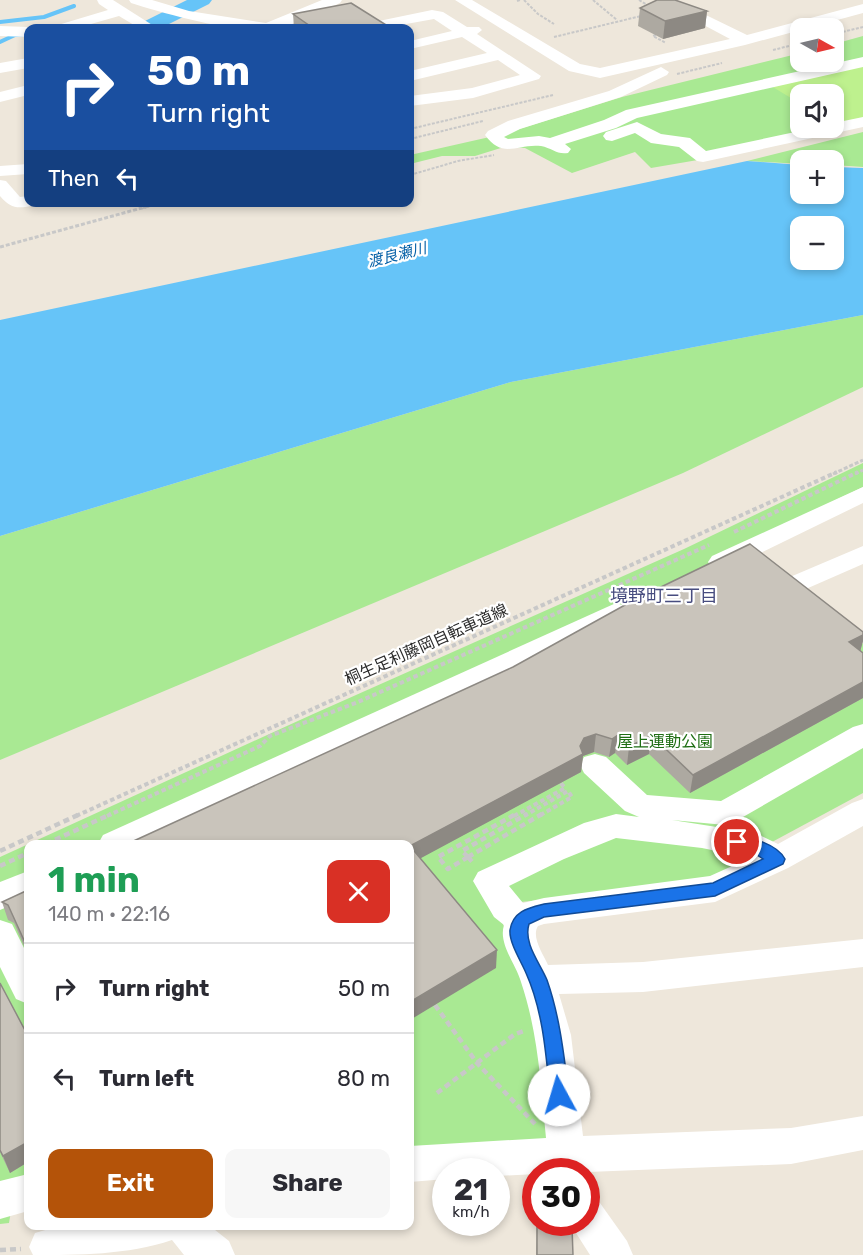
<!DOCTYPE html>
<meta charset="utf-8">
<style>
:root{--surface:#fff;--page:#f7f7f7;--text:#2b2b33;--muted:#7c7c81;--line:#e1e1e2;--accent:#b45309}
body{margin:0;font-family:Rubik,"Noto Sans JP",sans-serif;background:var(--page);color:var(--text);height:100vh;display:flex;flex-direction:column;font-size:22px;white-space:nowrap}
*{box-sizing:border-box;margin:0}
p{font-size:20px;color:var(--muted)}
.icon{flex:none;width:33px;height:33px;fill:none;stroke:currentColor;stroke-width:2;stroke-linecap:round;stroke-linejoin:round}
.map{position:relative;flex:1;overflow:hidden}
.drawer{position:absolute;left:24px;top:840px;width:390px;height:390px;display:flex;flex-direction:column;background:var(--surface);border-radius:12px;box-shadow:0 3px 9px #0003}
.drawer>*{flex:none}
.hud{position:absolute;left:24px;top:24px;width:390px;height:183px;border-radius:12px;box-shadow:0 3px 9px #0003;background:#1a4fa0;color:#fff;overflow:hidden}
.needle{width:39px;rotate:98deg}
.tools{position:absolute;left:790px;top:18px;display:grid;gap:12px}
.tools a{display:grid;place-items:center;width:54px;height:54px;border-radius:12px;background:var(--surface);box-shadow:0 3px 9px #0003;font-size:30px}
.speed{position:absolute;left:432px;top:1158px;display:flex;gap:12px;font-size:30px;font-weight:700;text-align:center}
.speed>*{display:grid;place-content:center;width:78px;height:78px;border-radius:50%;background:var(--surface);box-shadow:0 3px 9px #0003;line-height:1}
.speed small{font-size:15px;font-weight:400}
.speed .limit{border:9px solid #d22;background:#fff;color:#111}
.pin{position:absolute;display:grid;place-items:center;width:51px;height:51px;color:#fff;margin:-26px;border:3px solid #fff;border-radius:50%;box-shadow:0 2px 6px #0007}
.me{position:absolute;width:66px;margin:-33px;rotate:354deg;stroke-linejoin:round;filter:drop-shadow(0 0 4px #0008)}
.turn{display:flex;align-items:center;gap:21px;height:126px;padding:0 24px;font-size:27px}
.turn .icon{width:78px;height:78px;stroke-width:2.5}
.turn b{display:block;font-size:42px;line-height:51px}
.then{display:flex;align-items:center;height:57px;padding:0 24px;background:#0003;gap:12px;font-size:22px}
.round{display:grid;place-items:center;flex:none;width:63px;height:63px;border-radius:12px;background:var(--page)}
.overview{display:flex;align-items:center;justify-content:space-between;height:102px;padding:0 24px}
h1{font-size:36px;font-weight:700;line-height:45px;color:#1e9e55}
.cta{display:flex;gap:12px;margin-top:auto;padding:12px 24px}
.cta a{flex:1;height:69px;border-radius:12px;background:var(--accent);color:#fff;font-size:24px;font-weight:700;line-height:69px;text-align:center}
.cta a+a{background:var(--page);color:var(--text)}
ul{padding:0;list-style:none}
li{display:flex;align-items:center;gap:18px;height:90px;padding:0 24px;border-top:2px solid var(--line)}
li div{flex:1}
li b{display:block;font-size:22px}
li em{font-style:normal}
.map>svg:first-child{display:block}
</style>
<div class="map">
<svg width="863" height="1255" viewBox="0 0 863 1255">
<rect width="100%" height="100%" fill="#eee7db"/>
<g fill="#a9e993" fill-rule="evenodd">
<path d="M 863,36 L 863,126 L 727,155 L 651,168 L 635,152 L 572,173 L 525,148 L 504,147 L 475,156 L 442,156 L 410,164 L 410,155 L 503,134 L 622,97 L 801,53 L 801,62 L 834,62 L 834,44 ZM 801,94 L 834,94 L 834,128 L 801,128 Z"/>
<path d="M 863,132 L 863,167 L 834,165 L 834,160 L 801,160 L 801,164 L 747,161 Z"/>
<path d="M 863,315 L 863,387 L 683,473 L 0,760 L 0,536 L 511,382 Z"/>
<path d="M 863,463 L 863,487 L 743,544 L 863,644 L 863,793 L 772,842 L 753,859 L 700,884 L 521,902 L 503,924 L 529,991 L 551,1135 L 540,1143 L 410,1152 L 410,844 L 28,844 L 28,1207 L 11,1211 L 9,1223 L 0,1224 L 0,857 L 311,715 L 684,549 Z"/>
</g>
<path fill="#bef18e" d="M 863,65 L 863,120 L 834,124 L 834,94 L 801,94 L 801,104 L 771,86 Z"/>
<path fill="#66c4f8" fill-rule="evenodd" d="M 747,161 L 801,165 L 801,194 L 834,194 L 834,167 L 863,168 L 863,315 L 511,382 L 0,536 L 0,320 ZM 801,226 L 834,226 L 834,260 L 801,260 Z"/>
<g fill="none" stroke-linecap="round" stroke-linejoin="round">
<g stroke="#66c4f8" stroke-width="4">
<path d="M 0,22 L 44,17 L 74,6"/>
<path d="M 0,42 L 15,35 L 28,34"/>
</g>
<path fill="#66c4f8" fill-rule="evenodd" d="M 187,0 L 212,0 L 209,4 L 161,28 L 136,28 L 139,24 Z"/>
<g stroke="#c8c8c8" stroke-width="2" stroke-dasharray="3 1.5" stroke-linecap="butt">
<path d="M 524,0 L 538,14 L 554,24"/>
<path d="M 593,0 L 617,20"/>
<path d="M 639,0 L 649,6"/>
<path d="M 517,1 L 520,0"/>
<path d="M 660,33 L 653,36 L 666,43"/>
<path d="M 834,34 L 863,27"/>
<path d="M 554,37 L 641,16"/>
<path d="M 773,50 L 801,43"/>
<path d="M 677,74 L 722,63"/>
<path d="M 410,129 L 553,95"/>
<path d="M 410,139 L 483,121"/>
<path d="M 410,175 L 458,161 L 494,155"/>
<path d="M 143,208 L 164,202"/>
</g>
<g stroke="#c8c8c8" stroke-width="3" stroke-dasharray="4 2" stroke-linecap="butt">
<path d="M 0,247 L 149,206"/>
<path d="M 833,474 L 863,460"/>
<path d="M 855,474 L 863,470"/>
</g>
<g stroke="#c8c8c8" stroke-width="4" stroke-dasharray="4.5 3" stroke-linecap="butt">
<path d="M 734,532 L 858,472"/>
<path d="M 76,816 L 837,472"/>
<path d="M 107,816 L 260,746 L 270,736 L 358,702 L 709,545"/>
<path d="M 514,816 L 565,788 L 558,780"/>
<path d="M 524,816 L 568,791 L 572,797 L 539,816"/>
</g>
<g stroke="#c8c8c8" stroke-width="4.5" stroke-dasharray="6 4" stroke-linecap="butt">
<path d="M 46,844 L 111,814"/>
<path d="M 0,851 L 80,814"/>
<path d="M 468,857 L 474,864"/>
<path d="M 468,857 L 448,869 L 438,857 L 516,814"/>
<path d="M 468,857 L 462,851 L 527,814"/>
<path d="M 468,857 L 542,814"/>
<path d="M 0,866 L 28,853"/>
<path d="M 435,1005 L 477,1063 L 535,1124"/>
<path d="M 437,1093 L 515,1034 L 524,1031"/>
<path d="M 0,1250 L 21,1249"/>
</g>
<g fill="#fff" fill-rule="evenodd">
<path d="M 97,0 L 113,0 L 157,28 L 139,28 L 119,16 L 77,28 L 55,28 L 58,25 L 108,10 L 99,4 Z"/>
<path d="M 129,0 L 152,0 L 189,11 L 266,23 L 322,0 L 342,0 L 340,3 C 321,11 301,22 280,28 C 245,37 166,14 131,3 Z"/>
<path d="M 455,0 L 472,0 L 580,64 L 600,68 L 730,39 L 657,0 L 675,0 L 747,35 L 863,4 L 863,13 L 745,45 L 600,78 L 569,71 Z"/>
<path d="M 432,10 L 443,12 L 467,27 L 479,27 L 482,30 L 477,34 L 541,76 L 539,79 L 473,98 L 410,106 L 410,96 L 472,88 L 520,75 L 498,60 L 410,81 L 410,71 L 487,53 L 462,37 L 410,49 L 410,41 L 452,31 L 434,19 L 384,28 L 374,28 L 372,25 L 374,22 Z"/>
<path d="M 0,26 L 28,27 L 32,28 L 28,28 L 28,37 L 0,36 Z"/>
<path d="M 863,57 L 863,67 L 637,118 L 616,128 L 565,144 L 571,149 L 568,153 C 557,155 552,148 541,146 C 518,143 503,160 485,135 L 488,131 L 508,121 L 609,91 L 661,67 L 669,72 L 667,75 L 621,97 L 520,129 L 504,137 L 508,139 L 539,136 L 550,138 L 604,120 L 626,110 Z"/>
<path d="M 28,58 L 28,68 L 0,73 L 0,63 Z"/>
<path d="M 28,85 L 28,95 L 0,102 L 0,92 Z"/>
<path d="M 863,117 L 863,127 L 703,162 L 697,161 L 679,147 L 651,143 L 635,133 L 612,141 L 606,140 L 603,136 L 606,132 L 637,122 L 661,134 L 690,138 L 706,151 L 814,128 L 834,128 L 834,123 Z"/>
<path d="M 28,164 L 28,174 L 0,176 L 0,166 Z"/>
<path d="M 0,180 L 6,181 L 20,197 L 28,196 L 28,202 L 36,202 L 35,205 C 18,209 11,209 0,196 Z"/>
<path d="M 863,487 L 863,503 L 730,568 L 721,570 L 712,568 L 708,562 L 712,556 Z"/>
<path d="M 863,546 L 863,564 L 799,592 L 790,589 L 786,583 L 790,577 Z"/>
<path d="M 616,603 L 625,606 L 629,612 L 625,618 L 143,844 L 98,844 L 103,835 Z"/>
<path d="M 863,724 L 863,748 L 736,821 L 725,825 L 672,820 L 755,833 L 778,844 L 852,803 L 863,799 L 863,826 L 788,868 L 715,902 L 544,924 L 538,926 C 531,937 543,954 548,965 L 643,962 L 863,939 L 863,967 L 643,992 L 559,994 L 571,1035 L 583,1136 L 791,1128 L 863,1116 L 863,1150 L 791,1164 L 588,1172 L 586,1175 L 586,1172 L 536,1172 L 536,1174 L 496,1176 L 496,1172 L 446,1172 L 446,1179 L 410,1182 L 410,1146 L 546,1138 C 541,1085 538,1032 521,982 C 516,964 498,944 504,925 L 494,917 L 473,881 L 478,872 L 584,823 L 616,814 L 639,817 L 625,811 L 584,773 L 580,765 L 584,757 L 595,754 L 606,757 L 647,795 L 721,801 L 853,727 ZM 616,838 L 702,848 L 750,858 L 710,876 L 544,898 L 523,903 L 509,886 L 564,859 Z"/>
<path d="M 28,871 L 28,898 L 0,910 L 0,882 Z"/>
<path d="M 0,920 L 12,924 L 28,956 L 28,1004 L 16,999 L 0,967 Z"/>
<path d="M 28,1174 L 28,1211 L 0,1219 L 0,1181 Z"/>
<path d="M 586,1197 L 600,1203 L 627,1241 L 633,1255 L 590,1255 L 569,1222 L 586,1222 Z"/>
<path d="M 59,1226 L 210,1226 L 229,1241 L 235,1255 L 184,1255 L 172,1240 C 127,1255 79,1255 33,1255 L 29,1247 L 35,1233 Z"/>
</g>
</g>
<g fill="#ada9a1">
<path d="M 640,8 L 707,11 L 705,28 L 663,39 L 638,26 Z"/>
<path d="M 293,14 L 391,28 L 294,28 Z"/>
<path d="M 863,641 L 860,651 L 863,653 L 863,698 L 690,793 L 649,754 L 627,765 L 615,753 L 609,757 L 594,752 L 583,756 L 581,772 L 420,858 L 496,968 L 410,844 L 513,667 Z"/>
<path d="M 28,890 L 28,955 L 14,923 L 8,920 L 2,902 Z"/>
<path d="M 0,983 L 28,1036 L 28,1162 L 10,1173 L 0,1152 Z"/>
<path d="M 537,1225 L 573,1255 L 536,1255 Z"/>
</g>
<g fill="#8d8983">
<path d="M 707,11 L 705,28 L 663,39 L 665,21 Z"/>
<path d="M 863,635 L 863,641 L 860,652 L 849,642 Z"/>
<path d="M 863,682 L 863,698 L 690,793 L 693,775 Z"/>
<path d="M 596,734 L 594,752 L 583,756 L 581,772 L 410,864 L 410,846 L 580,746 L 584,738 Z"/>
<path d="M 618,735 L 615,753 L 609,757 L 612,739 Z"/>
<path d="M 651,735 L 649,754 L 627,765 L 629,747 Z"/>
<path d="M 497,950 L 496,968 L 410,1020 L 410,1002 Z"/>
<path d="M 28,1142 L 28,1162 L 10,1173 L 3,1156 Z"/>
</g>
<g fill="#c9c4bb" stroke="#8d8983" stroke-width="1.5">
<path d="M 657,0 L 675,0 L 707,11 L 665,21 L 640,8 Z"/>
<path d="M 351,3 L 391,28 L 313,28 L 293,14 Z"/>
<path d="M 750,544 L 863,632 L 863,635 L 849,642 L 863,653 L 863,682 L 693,775 L 651,735 L 629,747 L 618,735 L 612,739 L 596,734 L 584,738 L 580,746 L 583,754 L 410,846 L 410,844 L 127,844 L 513,667 L 634,600 Z"/>
<path d="M 410,846 L 497,950 L 410,1002 Z"/>
<path d="M 28,890 L 28,949 L 8,905 L 2,902 Z"/>
<path d="M 0,983 L 28,1036 L 28,1142 L 3,1156 L 0,1150 Z"/>
<path d="M 537,1225 L 572,1227 L 573,1255 L 537,1255 Z"/>
</g>
<path fill="#1a73e8" stroke="#114b97" stroke-width="1.5" d="M 737,836 C 753,838 777,844 785,859 L 783,864 L 715,896 L 544,917 L 529,924 C 523,943 540,963 547,980 C 560,1017 564,1056 569,1095 L 566,1101 L 559,1103 L 553,1101 L 550,1095 C 546,1054 543,1011 526,973 C 521,961 509,943 510,930 C 513,911 528,908 544,904 L 713,883 L 763,859 L 751,851 L 732,846 L 729,842 L 732,837 Z"/>
<g text-anchor="middle" stroke-width="4.5" stroke-linejoin="round" paint-order="stroke">
<g font-size="15" font-style="italic" fill="#035fa6" stroke="#fff">
<text transform="translate(397 255) rotate(-14)" y="5">渡良瀬川</text>
</g>
<g font-size="16" fill="#2a2a2a" stroke="#fff">
<text transform="translate(426 644) rotate(-24)" y="6">桐生足利藤岡自転車道線</text>
</g>
<g font-size="16" fill="#1f6e14" stroke="#fff">
<text x="665" y="747">屋上運動公園</text>
</g>
<g font-size="18" fill="#474c7f" stroke="#fff">
<text x="664" y="602">境野町三丁目</text>
</g>
</g>
</svg>
<div class="tools">
<a><svg class="needle" viewBox="-14 -14 28 28"><path d="M0-13l5 13h-10z" fill="#e53935"/><path d="M0 13l5-13h-10z" fill="#7c7c81"/></svg></a>
<a><svg class="icon" aria-label="sound" viewBox="0 0 24 24"><path d="M4 9h4l5-4v14l-5-4H4zM17 9q2 3 0 6"/></svg></a>
<a>+</a>
<a>−</a>
</div>
<div class="speed"><div>21<small>km/h</small></div><div class="limit">30</div></div>
<div class="pin" style="left:737px;top:842px;background:#d93025"><svg class="icon" aria-label="arrive" viewBox="0 0 24 24"><path d="M6 21V4h12l-3 4 3 4H6"/></svg></div>
<svg class="me" style="left:559px;top:1095px" viewBox="-20 -20 40 40"><circle r="19" fill="#fff"/><path d="M0-13L10 11 0 6-10 11z" fill="#1a73e8"/></svg>
<div class="hud">
<div class="turn"><svg class="icon" aria-label="right" viewBox="0 0 24 24"><path d="M7 20v-9h11M14 6l5 5-5 5"/></svg><div><b>50 m</b>Turn right</div></div>
<div class="then">Then<svg class="icon" aria-label="left" viewBox="0 0 24 24"><path d="M17 20v-9H6M10 6l-5 5 5 5"/></svg></div>
</div>
<section class="drawer">
<div class="overview"><div><h1>1 min</h1><p>140 m · 22:16</p></div><a class="round" style="background:#d93025;color:#fff"><svg class="icon" aria-label="close" viewBox="0 0 24 24"><path d="M6 6l12 12M18 6L6 18"/></svg></a></div>
<ul>
<li><svg class="icon" aria-label="right" viewBox="0 0 24 24"><path d="M7 20v-9h11M14 6l5 5-5 5"/></svg><div><b>Turn right</b></div><em>50 m</em></li>
<li><svg class="icon" aria-label="left" viewBox="0 0 24 24"><path d="M17 20v-9H6M10 6l-5 5 5 5"/></svg><div><b>Turn left</b></div><em>80 m</em></li>
</ul>
<div class="cta"><a>Exit</a><a>Share</a></div>
</section>
</div>
